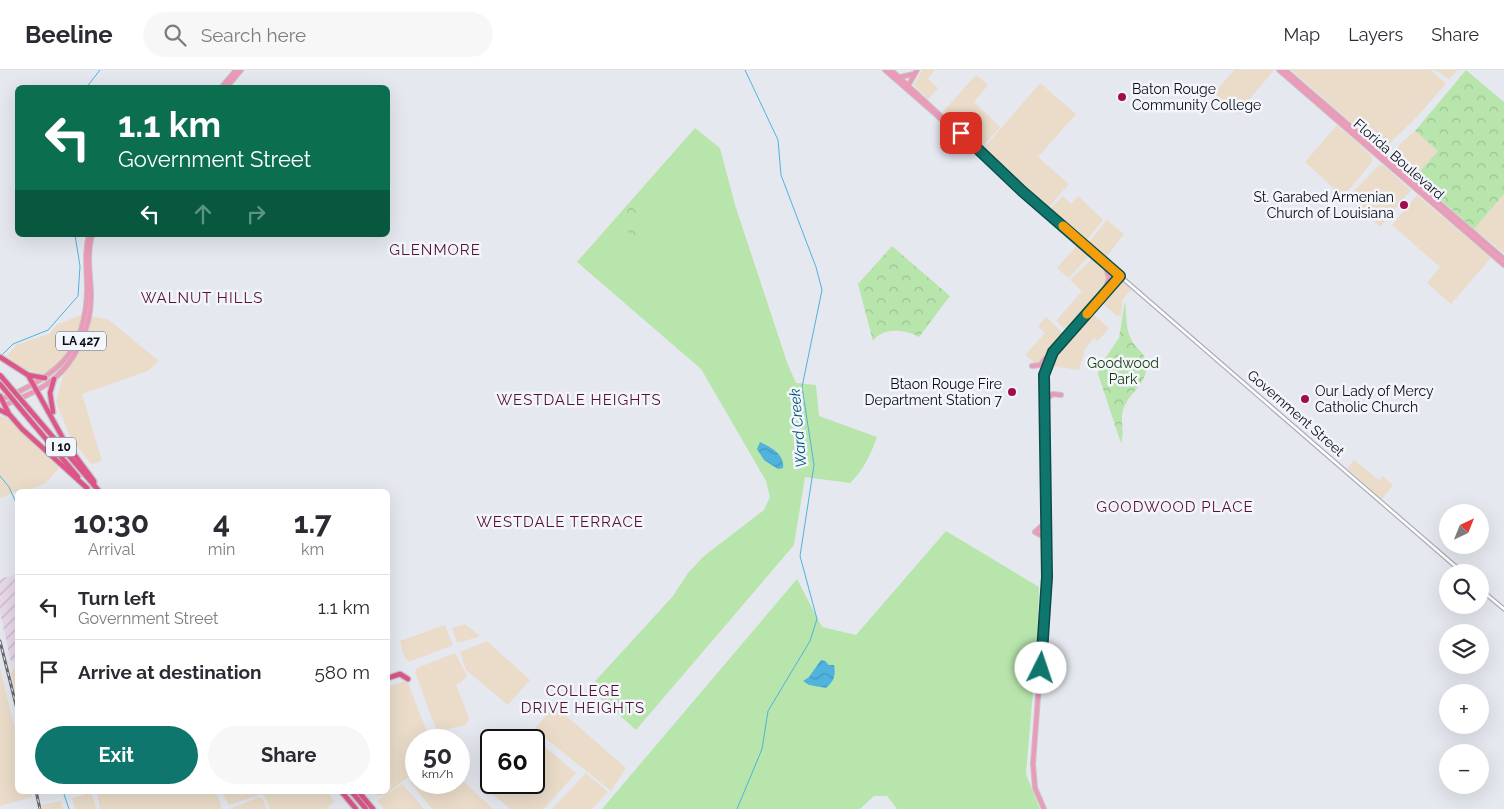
<!DOCTYPE html>
<meta charset="utf-8">
<style>
:root{--surface:#fff;--page:#f7f7f7;--text:#2b2b33;--muted:#7c7c81;--line:#e1e1e2;--accent:#0f766e}
body{margin:0;font-family:Raleway,sans-serif;background:var(--page);color:var(--text);height:100vh;display:flex;flex-direction:column;font-size:19px;white-space:nowrap}
*{box-sizing:border-box;margin:0}
p{font-size:16px;color:var(--muted)}
.icon{flex:none;width:28px;height:28px;fill:none;stroke:currentColor;stroke-width:2;stroke-linecap:round;stroke-linejoin:round}
.map{position:relative;flex:1;overflow:hidden}
.side{position:absolute;left:15px;top:419px;width:375px;height:305px;display:flex;flex-direction:column;background:var(--surface);border-radius:8px;box-shadow:0 5px 20px #0002}
.side>*{flex:none}
.guide{position:absolute;left:15px;top:15px;width:375px;height:152px;border-radius:8px;box-shadow:0 5px 20px #0002;background:#0b6e4f;color:#fff;overflow:hidden}
.needle{width:32px;rotate:43deg}
.controls{position:absolute;left:1439px;top:434px;display:grid;gap:10px}
.controls a{display:grid;place-items:center;width:50px;height:50px;border-radius:50%;background:var(--surface);box-shadow:0 5px 20px #0002;font-size:25px}
.speed{position:absolute;left:405px;top:659px;display:flex;gap:10px;font-size:25px;font-weight:700;text-align:center}
.speed>*{display:grid;place-content:center;width:65px;height:65px;border-radius:50%;background:var(--surface);box-shadow:0 5px 20px #0002;line-height:1}
.speed small{font-size:12px;font-weight:400}
.speed .limit{border:2px solid #111;border-radius:8px;background:#fff;color:#111}
.pin{position:absolute;display:grid;place-items:center;width:42px;height:42px;color:#fff;margin:-21px;border-radius:10px;box-shadow:0 2px 8px #0006}
.me{position:absolute;width:55px;margin:-28px;rotate:4deg;stroke-linejoin:round;filter:drop-shadow(0 0 4px #0008)}
.turn{display:flex;align-items:center;gap:18px;height:105px;padding:0 20px;font-size:22px}
.turn .icon{width:65px;height:65px;stroke-width:2.5}
.turn b{display:block;font-size:35px;line-height:42px}
.lanes{display:flex;align-items:center;height:48px;padding:0 20px;background:#0003;justify-content:center;gap:25px;direction:ltr}
.lanes .off{opacity:.35}
.eta{display:flex;justify-content:space-evenly;align-items:center;height:85px;text-align:center}
.eta b{font-size:30px;font-weight:700;line-height:35px}
.cta{display:flex;gap:10px;margin-top:auto;padding:10px 20px}
.cta a{flex:1;height:58px;border-radius:30px;background:var(--accent);color:#fff;font-size:20px;font-weight:700;line-height:58px;text-align:center}
.cta a+a{background:var(--page);color:var(--text)}
ul{padding:0;list-style:none}
li{display:flex;align-items:center;gap:15px;height:65px;padding:0 20px;border-top:1px solid var(--line)}
li div{flex:1}
li b{display:block;font-size:19px}
li em{font-style:normal}
header{display:flex;align-items:center;gap:30px;box-sizing:border-box;height:70px;padding:0 25px;background:var(--surface);border-bottom:1px solid var(--line)}
header strong{font-size:24px}
nav{display:flex;gap:28px;margin-inline-start:auto;font-size:18px}
.search{width:350px;height:45px;background:var(--page);display:flex;align-items:center;gap:12px;box-sizing:border-box;padding:0 18px;border-radius:28px;color:var(--muted);font-size:19px}
.map>svg:first-child{display:block}
</style>
<header>
<strong>Beeline</strong>
<div class="search"><svg class="icon" aria-label="search" viewBox="0 0 24 24"><circle cx="10" cy="10" r="6"/><path d="M15 15l6 6"/></svg>Search here</div>
<nav><a>Map</a><a>Layers</a><a>Share</a></nav>
</header>
<div class="map">
<svg width="1504" height="739" viewBox="0 0 1504 739">
<defs>
<pattern id="industrial-furrows" width="10" height="10" patternUnits="userSpaceOnUse" patternTransform="scale(1.25)"><rect width="10" height="10" fill="#e8d8ea"/><path d="M-1 1l2-2M0 10L10 0M9 11l2-2" fill="none" stroke="#c6b8c8"/></pattern>
<pattern id="forest-crowns" width="20" height="18" patternUnits="userSpaceOnUse" patternTransform="scale(1.25)"><rect width="20" height="18" fill="#b8e5ac"/><path d="M2 6a3 3 0 1 1 6 0M12 15a3 3 0 1 1 6 0" fill="none" stroke="#9dc393"/></pattern>
<pattern id="water-waves" width="16" height="10" patternUnits="userSpaceOnUse" patternTransform="scale(1.25)"><rect width="16" height="10" fill="#4fb3de"/><path d="M0 5q4-4 8 0t8 0" fill="none" stroke="#4499bd"/></pattern>
</defs>
<rect width="100%" height="100%" fill="#e6e8f0"/>
<g fill="#eadcc9">
<path d="M 922,0 L 935,0 L 928,9 L 938,18 L 928,30 L 914,15 Z"/>
<path d="M 1234,0 L 1274,0 L 1243,37 L 1244,38 L 1239,45 L 1214,23 Z"/>
<path d="M 1291,0 L 1431,0 L 1446,14 L 1413,51 L 1390,73 L 1382,76 L 1376,74 Z"/>
<path d="M 1435,0 L 1458,0 L 1449,9 Z"/>
<path d="M 976,5 L 988,15 L 974,32 L 1000,57 L 982,77 L 979,78 L 942,43 Z"/>
<path d="M 1040,13 L 1076,44 L 1038,87 L 1069,114 L 1049,137 L 1045,136 L 983,79 Z"/>
<path d="M 1337,55 L 1371,85 L 1372,88 L 1372,92 L 1343,127 L 1305,92 Z"/>
<path d="M 1415,61 L 1438,81 L 1415,107 L 1395,90 L 1394,85 L 1400,74 Z"/>
<path d="M 1379,95 L 1384,96 L 1411,120 L 1380,157 L 1347,128 Z"/>
<path d="M 1504,124 L 1504,183 L 1474,159 Z"/>
<path d="M 1417,125 L 1491,188 L 1451,234 L 1427,213 L 1440,197 L 1392,155 Z"/>
<path d="M 1063,126 L 1071,134 L 1078,126 L 1103,150 L 1087,170 L 1085,170 L 1049,140 Z"/>
<path d="M 1107,150 L 1124,164 L 1105,189 L 1089,175 L 1089,172 Z"/>
<path d="M 1078,174 L 1089,183 L 1089,186 L 1069,208 L 1057,198 Z"/>
<path d="M 1094,187 L 1106,200 L 1108,210 L 1105,219 L 1069,260 L 1066,260 L 1056,251 L 1082,221 L 1070,210 Z"/>
<path d="M 1119,212 L 1126,213 L 1131,220 L 1123,229 L 1121,246 L 1116,245 L 1101,232 Z"/>
<path d="M 1091,243 L 1109,258 L 1098,271 L 1094,268 L 1085,279 L 1079,300 L 1050,296 L 1060,278 Z"/>
<path d="M 82,244 L 81,257 L 71,279 L 58,295 L 43,304 L 24,299 L 7,286 L 16,275 L 49,264 L 57,255 Z"/>
<path d="M 91,246 L 109,250 L 159,291 L 148,301 L 82,324 L 102,391 L 91,394 L 70,367 L 56,332 L 64,302 L 85,268 Z"/>
<path d="M 1046,247 L 1064,264 L 1042,290 L 1036,294 L 1025,285 L 1045,263 L 1038,256 Z"/>
<path d="M 0,346 L 9,349 L 59,398 L 46,413 L 29,420 L 18,421 L 0,428 Z"/>
<path d="M 1354,390 L 1379,410 L 1383,406 L 1393,415 L 1382,429 L 1347,398 Z"/>
<path d="M 465,554 L 479,565 L 479,567 L 457,573 L 452,558 Z"/>
<path d="M 445,555 L 453,575 L 409,592 L 404,586 L 400,571 Z"/>
<path d="M 487,571 L 530,610 L 508,635 L 466,600 L 460,582 Z"/>
<path d="M 455,583 L 467,606 L 460,613 L 456,614 L 469,649 L 465,655 L 437,662 L 415,602 L 417,598 Z"/>
<path d="M 15,596 L 17,597 L 17,633 L 11,604 Z"/>
<path d="M 0,598 L 17,668 L 18,721 L 31,721 L 32,727 L 0,736 Z"/>
<path d="M 405,611 L 408,613 L 430,670 L 416,670 L 416,701 L 385,725 L 378,726 L 373,721 L 388,721 L 388,617 Z"/>
<path d="M 555,636 L 626,698 L 611,721 L 534,659 Z"/>
<path d="M 532,666 L 576,703 L 544,739 L 510,739 L 487,719 L 493,713 L 534,712 L 534,670 L 529,670 Z"/>
<path d="M 586,703 L 608,722 L 592,739 L 552,739 Z"/>
<path d="M 416,707 L 416,712 L 459,712 L 459,707 L 493,739 L 432,739 L 410,712 Z"/>
<path d="M 402,714 L 404,716 L 424,739 L 384,739 L 377,731 Z"/>
<path d="M 97,721 L 216,721 L 222,739 L 100,739 Z"/>
<path d="M 222,721 L 327,721 L 334,732 L 326,739 L 270,739 L 265,727 L 262,724 L 229,735 Z"/>
<path d="M 91,723 L 97,739 L 75,739 L 72,728 Z"/>
<path d="M 260,727 L 263,730 L 267,739 L 229,739 Z"/>
<path d="M 61,731 L 63,739 L 43,739 L 42,735 Z"/>
</g>
<path fill="url(#industrial-furrows)" d="M 17,504 L 17,590 L 11,592 L 0,542 L 0,509 Z"/>
<g fill="#b8e5ac">
<path d="M 695,58 L 720,78 L 735,135 L 788,295 L 796,313 L 816,315 L 819,346 L 877,367 C 871,384 863,401 850,413 L 805,407 L 794,475 L 636,660 L 589,618 L 673,526 L 688,503 L 704,486 L 764,440 L 770,427 L 766,411 L 701,299 L 577,192 Z"/>
<path d="M 946,461 L 1039,517 L 1037,575 L 1026,704 L 1040,739 L 897,739 L 887,726 L 874,726 L 860,739 L 602,739 L 797,509 L 822,557 L 856,565 Z"/>
</g>
<g fill="url(#forest-crowns)">
<path d="M 1466,0 L 1504,32 L 1504,124 L 1474,159 L 1415,107 L 1438,81 L 1415,61 Z"/>
<path d="M 632,136 L 638,143 L 637,150 L 632,157 L 638,162 L 634,167 L 622,157 L 625,150 L 621,148 L 627,143 L 628,138 Z"/>
<path d="M 892,176 L 950,226 L 919,267 C 906,259 882,257 873,271 L 858,214 Z"/>
<path d="M 1125,231 C 1127,244 1125,257 1131,269 C 1134,277 1145,283 1146,291 C 1150,310 1132,321 1125,335 C 1118,348 1126,361 1121,373 L 1098,304 L 1099,297 L 1119,268 Z"/>
</g>
<g fill="url(#water-waves)">
<path d="M 760,372 C 770,377 785,384 783,398 L 778,399 L 764,390 L 757,379 Z"/>
<path d="M 821,590 L 825,591 L 829,595 L 834,595 C 836,606 834,611 826,618 L 809,615 L 803,611 L 809,607 Z"/>
</g>
<g fill="none" stroke-linecap="round" stroke-linejoin="round">
<g stroke="#4fb3de" stroke-width="1">
<path d="M 86,18 L 100,0"/>
<path d="M 1,286 L 13,274 L 48,260 L 78,226 L 80,196 L 75,165"/>
<path d="M 0,406 L 9,417 L 18,437"/>
<path d="M 63,721 L 69,739"/>
<path d="M 737,739 L 762,679 L 768,641 L 810,571 L 817,549 L 800,486 L 814,395 L 802,317 L 822,220 L 816,197 L 781,105 L 778,70 L 745,0"/>
</g>
<g stroke="#adafb7" stroke-width="5">
<g id="secondary">
<path d="M 1120,206 L 1462,502"/>
<path d="M 1480,519 L 1504,539"/>
</g>
</g>
<g stroke="#c5c5c6" stroke-width="6">
<g id="primary">
<path d="M 885,0 L 1004,104"/>
<path d="M 891,0 L 1022,121 L 1101,188"/>
<path d="M 1279,0 L 1504,195"/>
<path d="M 1285,0 L 1504,189"/>
<path d="M 900,7 L 914,4"/>
<path d="M 908,16 L 917,0"/>
<path d="M 221,18 L 236,0"/>
<path d="M 226,18 L 241,0"/>
<path d="M 1105,194 L 1109,208 L 1105,220"/>
<path d="M 1032,296 L 1040,295 L 1046,288 L 1050,288"/>
<path d="M 2,329 C 58,306 86,282 87,219 C 87,201 84,183 89,165"/>
<path d="M 1044,330 L 1053,324 L 1061,325"/>
<path d="M 5,335 C 19,329 34,323 47,314 C 74,296 91,259 91,227 C 91,206 86,186 92,165"/>
<path d="M 1035,462 L 1047,451"/>
<path d="M 1035,462 L 1047,469"/>
<path d="M 1044,739 L 1035,718 L 1033,694 L 1047,507 L 1044,309 L 1053,282 L 1120,206 L 1100,188"/>
</g>
</g>
<g stroke="#c5c5c6" stroke-width="7">
<g id="highway">
<path d="M 0,287 L 28,305 L 65,372 L 94,411 L 94,415"/>
<path d="M 28,305 L 45,308"/>
<path d="M 0,326 L 9,344 L 22,359 L 87,418"/>
<path d="M 29,339 L 99,421"/>
<path d="M 0,340 L 8,344"/>
<path d="M 53,342 L 50,323 L 54,309"/>
<path d="M 24,343 L 78,407"/>
<path d="M 388,608 L 400,604 L 408,609"/>
<path d="M 341,721 L 356,739"/>
<path d="M 351,721 L 366,739"/>
<path d="M 358,721 L 373,739"/>
</g>
</g>
<use href="#secondary" stroke="#fff" stroke-width="2.5"/>
<use href="#primary" stroke="#eb9ab8" stroke-width="4"/>
<use href="#highway" stroke="#de5688" stroke-width="4.5"/>
<g stroke="#67696e" stroke-width="3">
<g id="rail">
<path d="M 0,571 L 18,643"/>
<path d="M 36,721 L 40,739"/>
</g>
</g>
<use href="#rail" stroke="#f3f5fd" stroke-width="1" stroke-dasharray="4" stroke-linecap="butt"/>
<g stroke="#c5c5c6" stroke-width="7" stroke-linecap="butt">
<g id="highway-bridge">
<path d="M 0,305 L 29,339"/>
<path d="M 0,314 L 24,343"/>
</g>
</g>
<use href="#highway-bridge" stroke="#de5688" stroke-width="4.5"/>
</g>
<g fill="none" stroke-linecap="round" stroke-linejoin="round">
<g stroke="#0a4d48" stroke-width="12">
<path id="route" d="M 961,63 L 1022,121 L 1120,206 L 1053,282 L 1044,305 L 1047,507 L 1041,598"/>
</g>
<use href="#route" stroke="#0f766e" stroke-width="9"/>
<path stroke="#f59e0b" stroke-width="9" d="M 1063,156 L 1120,206 L 1087,244"/>
</g>
<g fill="#a20c4d" stroke="#f3f5fd" stroke-width="2">
<circle cx="1122" cy="27" r="5"/>
<circle cx="1404" cy="135" r="5"/>
<circle cx="1012" cy="322" r="5"/>
<circle cx="1305" cy="329" r="5"/>
</g>
<g text-anchor="middle" stroke-width="5" stroke-linejoin="round" paint-order="stroke">
<g fill="#f3f5fd" stroke="#515357" stroke-width="1">
<rect x="56" y="261.5" width="50" height="19" rx="4"/>
<rect x="46" y="367.5" width="30" height="19" rx="4"/>
</g>
<g font-size="12" font-weight="bold" fill="#0c0d10">
<text x="81" y="275">LA 427</text>
<text x="61" y="381">I 10</text>
</g>
<g font-size="14" fill="#0c0d10" stroke="#f3f5fd" text-anchor="start">
<text x="1132" y="24">Baton Rouge<tspan x="1132" dy="16">Community College</tspan></text>
<text x="1394" y="132" text-anchor="end">St. Garabed Armenian<tspan x="1394" dy="16">Church of Louisiana</tspan></text>
<text x="1002" y="319" text-anchor="end">Btaon Rouge Fire<tspan x="1002" dy="16">Department Station 7</tspan></text>
<text x="1315" y="326">Our Lady of Mercy<tspan x="1315" dy="16">Catholic Church</tspan></text>
</g>
<g font-size="14" fill="#0c0d10" stroke="#f3f5fd">
<text transform="translate(1399 89) rotate(41)" y="5">Florida Boulevard</text>
<text transform="translate(1296 343) rotate(41)" y="5">Government Street</text>
</g>
<g font-size="14" fill="#143808" stroke="#f3f5fd">
<text x="1123" y="298">Goodwood<tspan x="1123" dy="16">Park</tspan></text>
</g>
<g font-size="15" letter-spacing="1" fill="#57132b" stroke="#f3f5fd">
<text x="435" y="185">GLENMORE</text>
<text x="202" y="233">WALNUT HILLS</text>
<text x="579" y="335">WESTDALE HEIGHTS</text>
<text x="1175" y="442">GOODWOOD PLACE</text>
<text x="560" y="457">WESTDALE TERRACE</text>
<text x="583" y="626">COLLEGE<tspan x="583" dy="17">DRIVE HEIGHTS</tspan></text>
</g>
<g font-size="15" font-style="italic" fill="#005774" stroke="#f3f5fd">
<text transform="translate(798 358) rotate(-95)" y="5">Ward Creek</text>
</g>
</g>
</svg>
<div class="controls">
<a><svg class="needle" viewBox="-14 -14 28 28"><path d="M0-13l5 13h-10z" fill="#e53935"/><path d="M0 13l5-13h-10z" fill="#7c7c81"/></svg></a>
<a><svg class="icon" aria-label="search" viewBox="0 0 24 24"><circle cx="10" cy="10" r="6"/><path d="M15 15l6 6"/></svg></a>
<a><svg class="icon" aria-label="layers" viewBox="0 0 24 24"><path d="M12 4l9 5-9 5-9-5zM3 14l9 5 9-5"/></svg></a>
<a>+</a>
<a>−</a>
</div>
<div class="speed"><div>50<small>km/h</small></div><div class="limit">60</div></div>
<div class="pin" style="left:961px;top:63px;background:#d93025"><svg class="icon" aria-label="arrive" viewBox="0 0 24 24"><path d="M6 21V4h12l-3 4 3 4H6"/></svg></div>
<svg class="me" style="left:1041px;top:598px" viewBox="-20 -20 40 40"><circle r="19" fill="#fff"/><path d="M0-13L10 11 0 6-10 11z" fill="#0f766e"/></svg>
<div class="guide">
<div class="turn"><svg class="icon" aria-label="left" viewBox="0 0 24 24"><path d="M17 20v-9H6M10 6l-5 5 5 5"/></svg><div><b>1.1 km</b>Government Street</div></div>
<div class="lanes"><svg class="icon" aria-label="left" viewBox="0 0 24 24"><path d="M17 20v-9H6M10 6l-5 5 5 5"/></svg><svg class="icon off" aria-label="ahead" viewBox="0 0 24 24"><path d="M12 20V5M6 11l6-6 6 6"/></svg><svg class="icon off" aria-label="right" viewBox="0 0 24 24"><path d="M7 20v-9h11M14 6l5 5-5 5"/></svg></div>
</div>
<section class="side">
<div class="eta">
<div><b>10:30</b><p>Arrival</p></div>
<div><b>4</b><p>min</p></div>
<div><b>1.7</b><p>km</p></div>
</div>
<ul>
<li><svg class="icon" aria-label="left" viewBox="0 0 24 24"><path d="M17 20v-9H6M10 6l-5 5 5 5"/></svg><div><b>Turn left</b><p>Government Street</p></div><em>1.1 km</em></li>
<li><svg class="icon" aria-label="arrive" viewBox="0 0 24 24"><path d="M6 21V4h12l-3 4 3 4H6"/></svg><div><b>Arrive at destination</b></div><em>580 m</em></li>
</ul>
<div class="cta"><a>Exit</a><a>Share</a></div>
</section>
</div>
